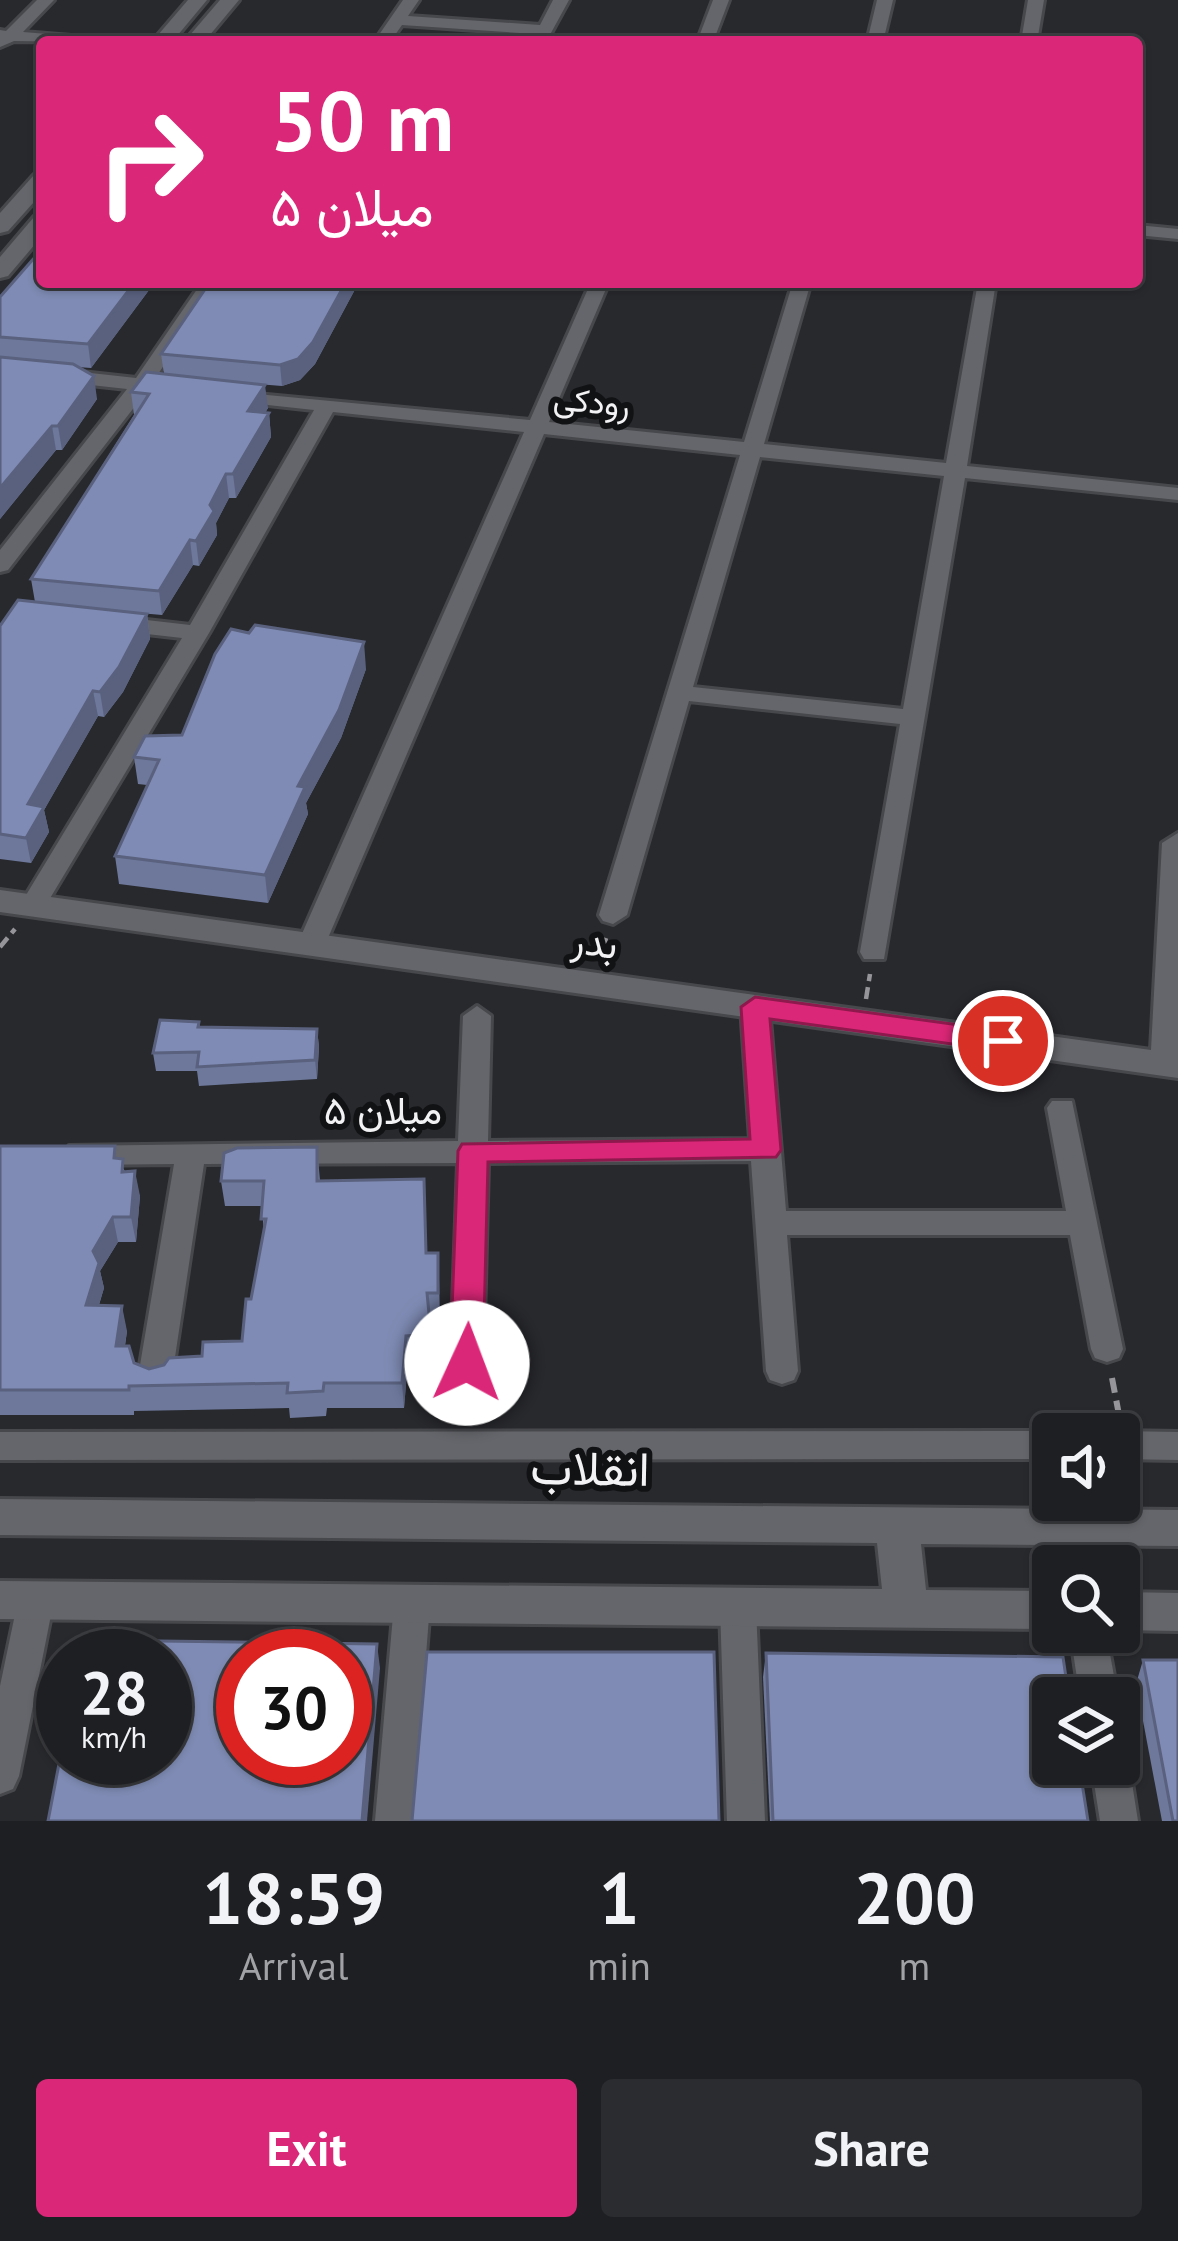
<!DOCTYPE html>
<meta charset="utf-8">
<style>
:root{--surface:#1e1f22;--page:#2b2c2f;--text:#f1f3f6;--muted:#a1a2a5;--line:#3c3d40;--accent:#db2777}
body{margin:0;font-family:"PT Sans",Vazirmatn,sans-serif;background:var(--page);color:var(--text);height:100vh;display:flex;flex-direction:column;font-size:45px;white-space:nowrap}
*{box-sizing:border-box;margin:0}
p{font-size:39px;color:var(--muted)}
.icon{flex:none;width:66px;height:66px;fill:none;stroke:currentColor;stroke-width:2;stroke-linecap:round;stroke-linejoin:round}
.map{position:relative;height:1821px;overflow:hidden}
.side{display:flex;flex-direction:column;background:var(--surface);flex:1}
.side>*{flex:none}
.guide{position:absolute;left:36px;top:36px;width:1107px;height:252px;border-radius:12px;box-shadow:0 3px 9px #0004,0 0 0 3px var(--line);background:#db2777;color:#fff;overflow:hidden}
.controls{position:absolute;left:1032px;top:1413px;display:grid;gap:24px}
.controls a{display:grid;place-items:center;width:108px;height:108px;border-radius:12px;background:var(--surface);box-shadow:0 3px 9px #0004,0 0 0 3px var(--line);font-size:60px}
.speed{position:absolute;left:36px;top:1629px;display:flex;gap:24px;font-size:60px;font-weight:700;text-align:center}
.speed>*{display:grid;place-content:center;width:156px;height:156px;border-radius:50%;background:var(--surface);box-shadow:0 3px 9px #0004,0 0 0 3px var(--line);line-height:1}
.speed small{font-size:30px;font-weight:400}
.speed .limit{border:18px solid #d22;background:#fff;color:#111}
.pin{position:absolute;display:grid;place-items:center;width:102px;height:102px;color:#fff;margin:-51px;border:6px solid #fff;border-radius:50%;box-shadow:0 3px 12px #0007}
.me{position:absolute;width:132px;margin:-66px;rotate:2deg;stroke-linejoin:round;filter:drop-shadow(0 0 9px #0008)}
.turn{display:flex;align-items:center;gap:42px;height:252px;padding:0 36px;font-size:54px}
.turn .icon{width:156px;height:156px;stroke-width:2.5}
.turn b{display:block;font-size:84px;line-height:102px}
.eta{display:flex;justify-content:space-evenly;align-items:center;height:204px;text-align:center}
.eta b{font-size:72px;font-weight:600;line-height:84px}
.primary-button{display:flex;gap:24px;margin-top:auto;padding:24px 36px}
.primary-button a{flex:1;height:138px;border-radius:12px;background:var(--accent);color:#fff;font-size:48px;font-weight:600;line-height:138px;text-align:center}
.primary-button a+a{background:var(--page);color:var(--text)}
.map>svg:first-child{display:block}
</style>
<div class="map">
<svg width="1178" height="1821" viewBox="0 0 1178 1821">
<rect width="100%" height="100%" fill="#28292d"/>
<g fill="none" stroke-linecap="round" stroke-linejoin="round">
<g stroke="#47484c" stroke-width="6">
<g id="minor">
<path d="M 37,0 L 54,0 L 23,32 L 83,37 L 91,42 L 14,41 L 0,47 L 0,30 L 6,31 Z"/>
<path d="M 403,0 L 419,0 L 408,16 L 540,25 L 553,0 L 569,0 L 546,42 L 530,42 L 535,34 L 402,25 L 390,42 L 374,42 Z"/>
<path d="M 713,0 L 729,0 L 713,42 L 697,42 Z"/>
<path d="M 877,0 L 893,0 L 883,42 L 867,42 Z"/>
<path d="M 1028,0 L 1044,0 L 1037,42 L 1021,42 Z"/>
<path d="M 1137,225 L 1178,229 L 1178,239 L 1137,235 Z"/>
<path d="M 202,282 L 220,282 L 154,380 L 176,384 L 176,392 L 146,392 L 8,570 L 0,572 L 0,550 L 127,389 L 0,375 L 0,363 L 136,378 Z"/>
<path d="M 591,282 L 609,282 L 549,422 L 744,442 L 793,282 L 811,282 L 764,444 L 946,463 L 978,282 L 996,282 L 967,466 L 1178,488 L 1178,500 L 965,478 L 884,959 L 864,959 L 860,952 L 900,724 L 689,701 L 627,915 L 613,924 L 603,921 L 599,915 L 740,455 L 544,434 L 325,945 L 311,954 L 301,951 L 297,945 L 524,432 L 333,412 L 209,633 L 46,905 L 33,914 L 23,911 L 20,905 L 182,638 L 112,630 L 100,623 L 112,616 L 190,625 L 314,410 L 231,401 L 224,399 L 224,391 L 530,420 ZM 760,457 L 944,476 L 903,709 L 693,687 Z"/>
<path d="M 755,997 L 769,1007 L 786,1211 L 1066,1211 L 1047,1108 L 1052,1101 L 1072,1101 L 1123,1349 L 1119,1358 L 1107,1362 L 1095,1358 L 1091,1349 L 1070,1235 L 787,1235 L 798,1371 L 794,1380 L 782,1384 L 770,1380 L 766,1371 L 751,1161 L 488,1163 L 483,1363 L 479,1372 L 467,1376 L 455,1372 L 451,1363 L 458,1163 L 204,1164 L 172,1377 L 167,1386 L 155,1390 L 143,1386 L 138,1377 L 174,1164 L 80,1165 L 69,1162 L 65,1154 L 69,1146 L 458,1141 L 463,1016 L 477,1006 L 491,1016 L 488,1141 L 750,1139 L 741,1007 Z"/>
<path d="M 1053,1431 L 1062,1434 L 1053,1434 L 1053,1459 L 0,1460 L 0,1432 Z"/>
<path d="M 1119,1431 L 1178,1432 L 1178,1460 L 1119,1459 L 1119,1434 L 1110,1434 Z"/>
<path d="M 36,1584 L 49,1589 L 54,1600 L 19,1776 L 13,1789 L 0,1794 L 0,1686 L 18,1600 L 23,1589 Z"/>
<path d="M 412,1588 L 425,1593 L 430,1604 L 413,1821 L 375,1821 L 394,1604 L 399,1593 Z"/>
<path d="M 738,1591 L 751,1596 L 756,1607 L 765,1821 L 727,1821 L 720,1607 L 725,1596 Z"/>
<path d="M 1070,1632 L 1106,1632 L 1118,1698 L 1080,1698 Z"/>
<path d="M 1119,1750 L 1129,1764 L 1138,1821 L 1100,1821 L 1091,1764 L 1119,1764 Z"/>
</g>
</g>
<g stroke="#47484c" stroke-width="6">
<g id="tertiary">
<path d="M 188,0 L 207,0 L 172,42 L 152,42 Z"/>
<path d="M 220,0 L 239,0 L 204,42 L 184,42 Z"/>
<path d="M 42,174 L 42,193 L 8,231 L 0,233 L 0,213 L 34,175 Z"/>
<path d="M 42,215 L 42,236 L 8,276 L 0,278 L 0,257 L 34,217 Z"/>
<path d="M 1178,833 L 1178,1078 L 0,912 L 0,890 L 1151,1050 L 1162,843 Z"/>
</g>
</g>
<g stroke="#47484c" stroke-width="6">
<g id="secondary">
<path d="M 0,1499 L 1178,1510 L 1178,1546 L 921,1544 L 926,1590 L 1053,1591 L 1053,1629 L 0,1619 L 0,1581 L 882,1589 L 877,1543 L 0,1535 Z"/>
<path d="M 1119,1592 L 1178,1593 L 1178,1631 L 1119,1630 Z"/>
</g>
</g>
<g stroke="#96969a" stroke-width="4.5" stroke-dasharray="12 6" stroke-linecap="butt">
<path d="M 0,947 L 15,929"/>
<path d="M 599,961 L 606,938"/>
<path d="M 866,999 L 870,974"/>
</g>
<g stroke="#96969a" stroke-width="6" stroke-dasharray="15 8" stroke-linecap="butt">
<path d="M 1112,1378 L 1120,1420"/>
<path d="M 465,1417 L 466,1387"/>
</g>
<use href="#minor" fill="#65666b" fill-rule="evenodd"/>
<use href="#tertiary" fill="#65666b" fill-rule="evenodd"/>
<use href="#secondary" fill="#65666b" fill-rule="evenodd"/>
</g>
<g fill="#6d789b">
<path d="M 42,282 L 155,282 L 91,368 L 77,367 L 97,399 L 62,450 L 56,450 L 0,519 L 0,297 Z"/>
<path d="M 210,282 L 359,282 L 315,364 L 300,380 L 282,386 L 232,382 L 268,408 L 265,413 L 269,413 L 271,437 L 236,498 L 229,498 L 216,523 L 217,535 L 199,566 L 193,565 L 162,615 L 128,612 L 147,614 L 150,639 L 123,692 L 104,717 L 98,716 L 44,810 L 49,832 L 31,863 L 0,859 L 0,626 L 35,602 L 31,579 L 134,415 L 131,392 L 164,374 L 161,354 Z"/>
<path d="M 366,669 L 341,738 L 306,803 L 308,814 L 268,903 L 119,884 L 115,856 L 147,785 L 138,784 L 134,757 L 182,735 Z"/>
<path d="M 199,1022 L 200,1027 L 317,1029 L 319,1047 L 317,1079 L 199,1086 L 197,1071 L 156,1071 L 153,1053 Z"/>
<path d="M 0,1146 L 117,1158 L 140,1196 L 136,1242 L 118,1242 L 100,1271 L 104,1288 L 99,1305 L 127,1331 L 125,1346 L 134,1363 L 149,1369 L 202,1356 L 242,1341 L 264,1235 L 262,1206 L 225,1206 L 221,1181 L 317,1147 L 320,1181 L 424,1179 L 427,1253 L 439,1278 L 440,1318 L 429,1318 L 432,1359 L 408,1361 L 404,1408 L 327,1408 L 326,1416 L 290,1418 L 289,1408 L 134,1411 L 134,1415 L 0,1415 Z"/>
<path d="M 766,1653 L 1088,1821 L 770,1821 L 763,1677 Z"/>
<path d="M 1143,1660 L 1178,1821 L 1162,1821 L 1136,1684 Z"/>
</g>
<g fill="#59617e">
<path d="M 135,282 L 155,282 L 91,368 L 88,344 Z"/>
<path d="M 346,282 L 359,282 L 315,364 L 300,380 L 282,386 L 280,365 Z"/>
<path d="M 94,376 L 97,399 L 62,450 L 58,426 Z"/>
<path d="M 265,385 L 268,408 L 250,435 L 248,411 Z"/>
<path d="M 269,413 L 271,437 L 236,498 L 233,474 Z"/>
<path d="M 52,426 L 56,450 L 0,519 L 0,488 Z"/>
<path d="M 226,474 L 229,498 L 216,523 L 217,535 L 199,566 L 196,541 L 210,505 Z"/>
<path d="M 190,540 L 193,565 L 162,615 L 159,591 Z"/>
<path d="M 147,614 L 150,639 L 123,692 L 104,717 L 100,692 Z"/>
<path d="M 364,642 L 366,669 L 341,738 L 306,803 L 308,814 L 268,903 L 265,875 L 298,786 Z"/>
<path d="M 93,691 L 98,716 L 44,810 L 49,832 L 31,863 L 26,838 L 28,804 Z"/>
<path d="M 317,1029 L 319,1047 L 317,1079 L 315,1060 Z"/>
<path d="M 135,1171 L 140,1196 L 136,1242 L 131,1217 Z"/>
<path d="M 113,1217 L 118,1242 L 100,1271 L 104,1288 L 91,1330 L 86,1305 L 93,1251 Z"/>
<path d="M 122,1306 L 127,1331 L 121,1371 L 116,1346 Z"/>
<path d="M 406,1336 L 408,1361 L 404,1408 L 402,1383 Z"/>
<path d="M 377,1644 L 380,1668 L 367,1821 L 362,1821 Z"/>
</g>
<g fill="#7f8bb4" stroke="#59617e" stroke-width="3" fill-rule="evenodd">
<path d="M 42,249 L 42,282 L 135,282 L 88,344 L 0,337 L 0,297 Z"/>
<path d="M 210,282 L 346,282 L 313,342 L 298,359 L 280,365 L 161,354 Z"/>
<path d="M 0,357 L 73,364 L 94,376 L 58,426 L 52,426 L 0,488 Z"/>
<path d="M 146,372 L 265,385 L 248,411 L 269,413 L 233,474 L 226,474 L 210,505 L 214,511 L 196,541 L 190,540 L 159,591 L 31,579 L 149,394 L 131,392 Z"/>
<path d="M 18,600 L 147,614 L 119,667 L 100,692 L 93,691 L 28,804 L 44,807 L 26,838 L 0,834 L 0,626 Z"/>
<path d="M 255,625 L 364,642 L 339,710 L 298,786 L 305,787 L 265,875 L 115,856 L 159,760 L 134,757 L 145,736 L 182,735 L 215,654 L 231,629 L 249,633 Z"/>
<path d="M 160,1020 L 199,1022 L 198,1027 L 317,1029 L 315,1060 L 197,1067 L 199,1052 L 153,1053 Z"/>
<path d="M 0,1146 L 115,1146 L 114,1158 L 123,1159 L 122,1172 L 135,1171 L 131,1217 L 113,1217 L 93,1251 L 99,1263 L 86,1305 L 122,1306 L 116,1346 L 129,1346 L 134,1363 L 149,1369 L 164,1365 L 169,1358 L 202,1356 L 203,1342 L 242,1341 L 246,1299 L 251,1299 L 266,1219 L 261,1219 L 264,1181 L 221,1181 L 224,1153 L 237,1148 L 317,1147 L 317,1181 L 424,1179 L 426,1253 L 438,1253 L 438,1293 L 427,1293 L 431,1334 L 406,1336 L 402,1383 L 324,1383 L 323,1391 L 287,1393 L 288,1383 L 129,1386 L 129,1390 L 0,1390 Z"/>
<path d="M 82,1640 L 377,1644 L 362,1821 L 48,1821 L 63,1743 L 63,1758 L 165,1758 L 165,1656 L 79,1656 ZM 243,1656 L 345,1656 L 345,1758 L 243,1758 Z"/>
<path d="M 427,1652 L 714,1652 L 719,1821 L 412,1821 Z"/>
<path d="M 766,1653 L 1063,1657 L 1069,1698 L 1053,1698 L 1053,1764 L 1079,1764 L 1088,1821 L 773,1821 Z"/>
<path d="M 1143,1660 L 1178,1660 L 1178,1821 L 1173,1821 Z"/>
</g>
<path fill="#db2777" stroke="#8e194d" stroke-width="3" d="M 755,997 L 1003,1031 L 1018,1041 L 1003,1051 L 770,1019 L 781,1150 L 776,1157 L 488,1162 L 483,1363 L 479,1373 L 467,1376 L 455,1373 L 450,1363 L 458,1151 L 462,1144 L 750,1139 L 741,1007 Z"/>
<g text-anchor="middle" stroke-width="12" stroke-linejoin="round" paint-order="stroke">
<g font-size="33" fill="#f2f2f5" stroke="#111214">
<text transform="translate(592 401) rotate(6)" y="12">رودکی</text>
</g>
<g font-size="39" fill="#f2f2f5" stroke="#111214">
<text transform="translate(595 942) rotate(8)" y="14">بدر</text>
<text x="383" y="1124">میلان ۵</text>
</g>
<g font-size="48" fill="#f2f2f5" stroke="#111214">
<text transform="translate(590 1468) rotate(1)" y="17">انقلاب</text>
</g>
</g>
</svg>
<div class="controls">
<a><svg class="icon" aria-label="sound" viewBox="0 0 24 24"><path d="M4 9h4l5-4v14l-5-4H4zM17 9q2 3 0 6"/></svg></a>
<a><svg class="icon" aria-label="search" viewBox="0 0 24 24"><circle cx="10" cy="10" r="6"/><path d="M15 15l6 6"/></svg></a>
<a><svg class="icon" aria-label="layers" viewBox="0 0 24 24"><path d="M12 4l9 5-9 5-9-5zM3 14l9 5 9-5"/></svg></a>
</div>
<div class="speed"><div>28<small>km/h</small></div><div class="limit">30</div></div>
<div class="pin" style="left:1003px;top:1041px;background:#d93025"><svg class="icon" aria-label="arrive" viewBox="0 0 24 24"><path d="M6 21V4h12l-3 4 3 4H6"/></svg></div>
<svg class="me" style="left:467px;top:1363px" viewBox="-20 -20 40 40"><circle r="19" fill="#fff"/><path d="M0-13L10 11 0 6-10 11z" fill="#db2777"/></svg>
<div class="guide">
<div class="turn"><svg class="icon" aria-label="right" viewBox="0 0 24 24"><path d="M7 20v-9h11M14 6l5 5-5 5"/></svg><div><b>50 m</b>میلان ۵</div></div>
</div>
</div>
<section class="side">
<div class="eta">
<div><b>18:59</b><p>Arrival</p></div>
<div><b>1</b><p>min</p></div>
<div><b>200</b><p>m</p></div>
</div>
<div class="primary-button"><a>Exit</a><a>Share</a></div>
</section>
